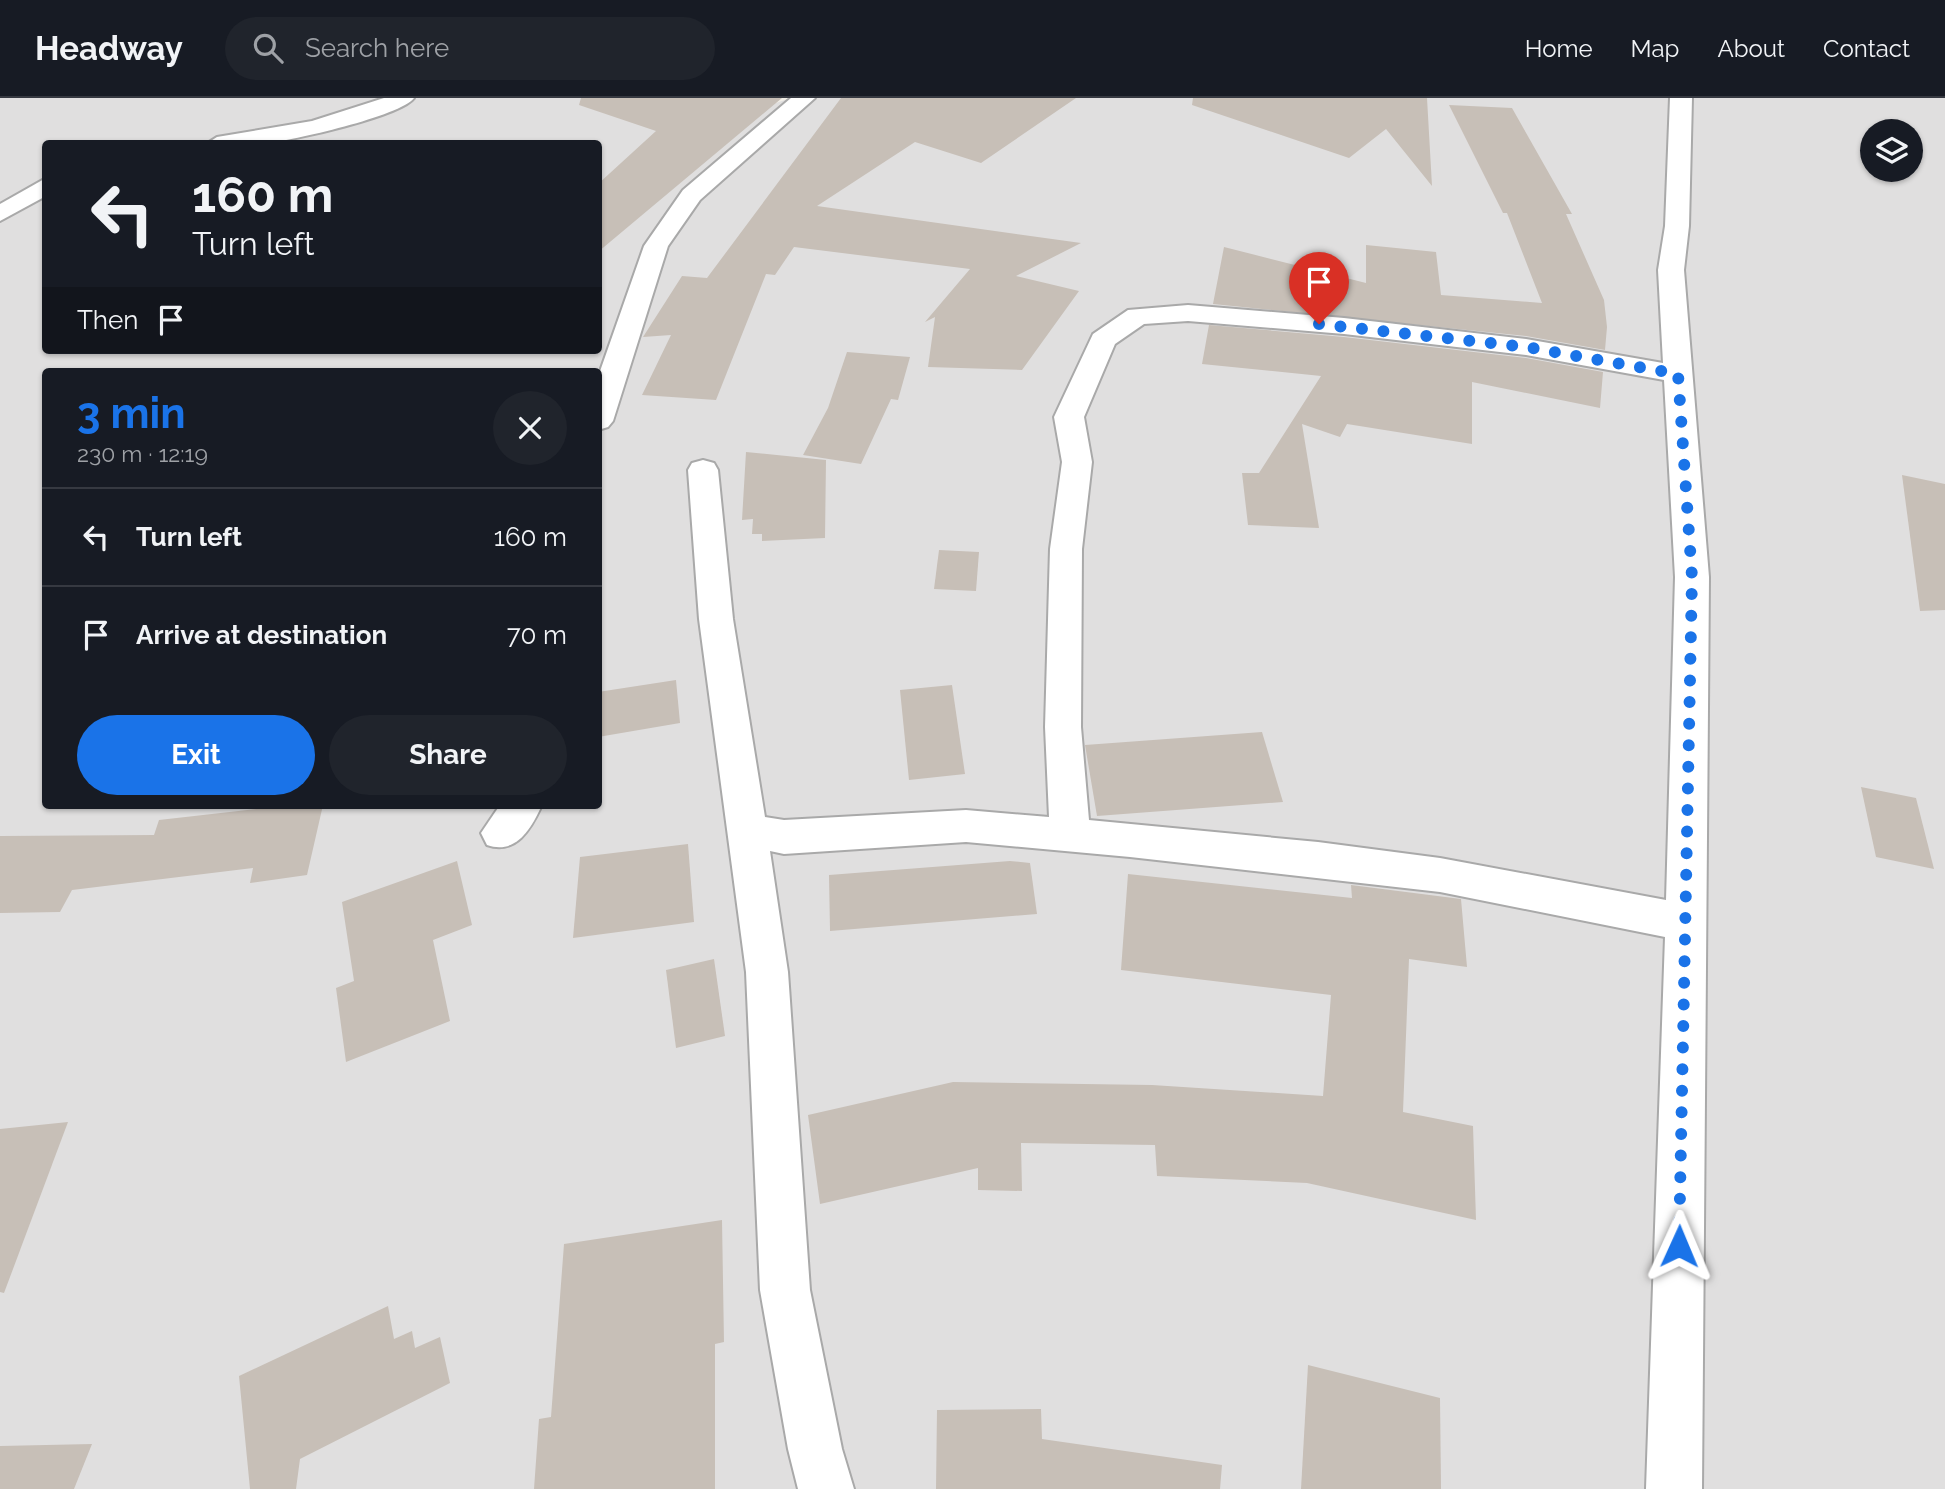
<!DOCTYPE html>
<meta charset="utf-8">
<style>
:root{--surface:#171b24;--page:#20242c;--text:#f1f3f6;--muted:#9ea1a6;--line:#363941;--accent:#1a73e8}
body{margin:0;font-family:Raleway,sans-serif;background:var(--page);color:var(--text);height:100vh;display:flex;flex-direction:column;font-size:26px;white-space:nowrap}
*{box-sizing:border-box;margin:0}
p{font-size:23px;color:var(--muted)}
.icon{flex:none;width:38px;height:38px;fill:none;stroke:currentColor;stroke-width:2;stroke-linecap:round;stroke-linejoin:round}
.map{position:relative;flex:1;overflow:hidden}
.side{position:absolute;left:42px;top:270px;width:560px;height:441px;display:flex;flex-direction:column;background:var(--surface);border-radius:7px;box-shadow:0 2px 5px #0004}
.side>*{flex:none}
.hud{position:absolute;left:42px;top:42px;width:560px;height:214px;border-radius:7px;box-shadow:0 2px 5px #0004;background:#171b24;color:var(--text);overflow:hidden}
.tools{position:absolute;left:1860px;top:21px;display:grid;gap:14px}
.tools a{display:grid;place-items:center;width:63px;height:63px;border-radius:50%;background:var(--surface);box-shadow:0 2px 5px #0004;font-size:35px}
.pin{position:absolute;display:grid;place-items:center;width:60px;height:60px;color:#fff;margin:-72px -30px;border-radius:50% 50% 50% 0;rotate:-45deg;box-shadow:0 0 7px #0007}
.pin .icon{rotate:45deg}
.me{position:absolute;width:77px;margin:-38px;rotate:1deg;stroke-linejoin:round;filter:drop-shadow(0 0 5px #0008)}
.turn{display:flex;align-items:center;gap:24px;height:147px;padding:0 35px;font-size:32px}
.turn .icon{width:91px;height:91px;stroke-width:2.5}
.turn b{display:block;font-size:49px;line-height:60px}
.then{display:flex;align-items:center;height:66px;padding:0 35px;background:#0003;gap:14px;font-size:26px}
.round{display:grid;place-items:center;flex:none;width:74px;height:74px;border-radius:37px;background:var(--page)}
.headline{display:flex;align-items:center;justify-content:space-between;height:119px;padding:0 35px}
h1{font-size:42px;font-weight:700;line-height:52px;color:var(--accent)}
.button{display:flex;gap:14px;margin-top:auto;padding:14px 35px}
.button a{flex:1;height:80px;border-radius:42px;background:var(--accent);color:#fff;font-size:28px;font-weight:700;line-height:80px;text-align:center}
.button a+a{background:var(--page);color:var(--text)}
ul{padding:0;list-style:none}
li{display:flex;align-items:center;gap:21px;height:98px;padding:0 35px;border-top:2px solid var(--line)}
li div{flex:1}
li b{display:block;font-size:26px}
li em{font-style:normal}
header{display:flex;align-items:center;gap:42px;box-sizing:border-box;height:98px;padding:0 35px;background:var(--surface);border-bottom:2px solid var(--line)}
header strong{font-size:33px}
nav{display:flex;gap:38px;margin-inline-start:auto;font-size:24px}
.search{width:490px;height:63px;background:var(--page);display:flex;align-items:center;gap:18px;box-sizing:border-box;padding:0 24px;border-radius:38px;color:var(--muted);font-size:26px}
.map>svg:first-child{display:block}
</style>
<header>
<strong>Headway</strong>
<div class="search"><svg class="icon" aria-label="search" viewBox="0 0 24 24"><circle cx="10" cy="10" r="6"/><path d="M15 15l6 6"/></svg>Search here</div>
<nav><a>Home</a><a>Map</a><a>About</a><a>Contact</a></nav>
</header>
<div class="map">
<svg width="1945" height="1391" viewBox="0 0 1945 1391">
<rect width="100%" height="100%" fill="#f2efe8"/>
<path fill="#e0dfdf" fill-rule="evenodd" d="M 0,0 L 698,0 L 745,15 L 791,0 L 1945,0 L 1945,1391 L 0,1391 ZM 1872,33 L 1911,33 L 1911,72 L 1872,72 ZM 46,46 L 598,46 L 598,252 L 46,252 ZM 46,273 L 598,273 L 598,707 L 46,707 Z"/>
<g fill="#c7bfb7">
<path d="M 581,0 L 782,0 L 598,154 L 598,86 L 656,33 L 579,7 Z"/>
<path d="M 841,0 L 1076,0 L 981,65 L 915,44 L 817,108 L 1081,145 L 1016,178 L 1079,193 L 1022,272 L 928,269 L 935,219 L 925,224 L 970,171 L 794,149 L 775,177 L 766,176 L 716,302 L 642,297 L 671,237 L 643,239 L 682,178 L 707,180 Z"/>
<path d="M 1193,0 L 1427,0 L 1432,88 L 1386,31 L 1349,60 L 1192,7 Z"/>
<path d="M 1449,7 L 1512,10 L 1572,116 L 1566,116 L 1604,202 L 1607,229 L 1605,252 L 1526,238 L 1213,206 L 1224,149 L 1366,185 L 1366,147 L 1436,154 L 1441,197 L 1542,205 L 1507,115 L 1503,115 Z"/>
<path d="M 1209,227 L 1344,239 L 1526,260 L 1603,274 L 1600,310 L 1472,284 L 1472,346 L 1347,326 L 1340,339 L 1302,326 L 1319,430 L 1248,427 L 1242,375 L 1259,375 L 1321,278 L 1202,266 Z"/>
<path d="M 847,254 L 910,259 L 898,302 L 891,301 L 861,366 L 803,357 L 828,310 Z"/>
<path d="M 746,354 L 826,362 L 825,440 L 762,443 L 762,436 L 752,436 L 753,421 L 742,422 Z"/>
<path d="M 1902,377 L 1945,386 L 1945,512 L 1920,513 Z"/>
<path d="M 939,452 L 979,454 L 976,493 L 934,491 Z"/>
<path d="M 676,582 L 680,625 L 598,639 L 598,594 Z"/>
<path d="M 952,587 L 965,676 L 909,682 L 900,592 Z"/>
<path d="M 1262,634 L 1283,704 L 1097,718 L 1085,647 Z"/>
<path d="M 1861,689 L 1916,700 L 1934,771 L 1876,759 Z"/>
<path d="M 257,707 L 323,707 L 307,777 L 250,785 L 253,770 L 72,792 L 60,814 L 0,815 L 0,738 L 154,737 L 159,722 L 256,711 Z"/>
<path d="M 688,746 L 694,824 L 573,840 L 580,759 Z"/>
<path d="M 457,763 L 472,827 L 433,842 L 450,923 L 346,964 L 336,890 L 354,883 L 342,804 Z"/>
<path d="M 1010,763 L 1030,765 L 1037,816 L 830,833 L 829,777 Z"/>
<path d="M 1128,776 L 1352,800 L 1351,787 L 1461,801 L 1467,869 L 1409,861 L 1403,1014 L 1473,1028 L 1476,1122 L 1307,1085 L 1157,1078 L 1155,1047 L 1021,1045 L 1022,1093 L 978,1092 L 978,1070 L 820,1106 L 808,1017 L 953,984 L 1152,987 L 1323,998 L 1331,897 L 1121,872 Z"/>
<path d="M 714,861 L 725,938 L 676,950 L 666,872 Z"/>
<path d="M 68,1024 L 4,1195 L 0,1194 L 0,1031 Z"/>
<path d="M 722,1122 L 724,1244 L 715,1246 L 715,1391 L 534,1391 L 539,1321 L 551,1319 L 564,1146 Z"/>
<path d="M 388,1208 L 394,1241 L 412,1233 L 415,1250 L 440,1239 L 450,1285 L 300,1361 L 296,1391 L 250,1391 L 239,1278 Z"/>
<path d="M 1308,1267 L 1440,1300 L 1441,1391 L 1301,1391 Z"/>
<path d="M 1041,1311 L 1042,1341 L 1222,1367 L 1220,1391 L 936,1391 L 937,1312 Z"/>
<path d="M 92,1346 L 74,1391 L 0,1391 L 0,1348 Z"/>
</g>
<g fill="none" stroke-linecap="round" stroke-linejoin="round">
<g stroke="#a9a9a9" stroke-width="4">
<g id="minor">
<path d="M 384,0 L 414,0 C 401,18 291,43 266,45 C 246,47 226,46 206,46 L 217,39 L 312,23 Z"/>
<path d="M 791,0 L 815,0 L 700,102 L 668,148 L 613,323 L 608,329 L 598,332 L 598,279 L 644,148 L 683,92 Z"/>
<path d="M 1670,0 L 1692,0 L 1689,128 L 1684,172 L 1709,479 L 1702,1391 L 1646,1391 L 1665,839 L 1440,794 L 1130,759 L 966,744 L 784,756 L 770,753 L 788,874 L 810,1192 L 842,1351 L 854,1391 L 798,1391 L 788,1351 L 760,1192 L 746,874 L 699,521 L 688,372 L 692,365 L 703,362 L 714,365 L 718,372 L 733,521 L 765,719 L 784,722 L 966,712 L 1049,719 L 1045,629 L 1050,451 L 1062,364 L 1054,319 L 1093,236 L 1128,212 L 1188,207 L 1344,220 L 1526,241 L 1663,265 L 1658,172 L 1665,128 ZM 1188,223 L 1344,236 L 1526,257 L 1664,282 L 1675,479 L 1666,802 L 1440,760 L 1318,744 L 1089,722 L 1081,629 L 1082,451 L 1092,364 L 1084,319 L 1115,246 L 1144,226 Z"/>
<path d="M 46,80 L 46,98 L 0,123 L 0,106 Z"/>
<path d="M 500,707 L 542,707 C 531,731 516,757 487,747 L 481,735 Z"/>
</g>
</g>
<use href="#minor" fill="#fff" fill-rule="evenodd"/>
</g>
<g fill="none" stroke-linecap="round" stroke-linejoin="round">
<path stroke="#1a73e8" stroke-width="12" stroke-dasharray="0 21.6" d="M 1319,226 L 1526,249 L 1678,276 L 1692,479 L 1679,1148"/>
</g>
</svg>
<div class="tools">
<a><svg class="icon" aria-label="layers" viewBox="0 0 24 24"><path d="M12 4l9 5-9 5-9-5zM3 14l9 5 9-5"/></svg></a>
</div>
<div class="pin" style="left:1319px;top:226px;background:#d93025"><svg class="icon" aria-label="arrive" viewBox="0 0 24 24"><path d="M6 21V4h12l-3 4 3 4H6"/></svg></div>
<svg class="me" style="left:1679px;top:1148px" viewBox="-20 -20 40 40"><path d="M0-17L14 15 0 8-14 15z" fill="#1a73e8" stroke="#fff" stroke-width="4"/></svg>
<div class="hud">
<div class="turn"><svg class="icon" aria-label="left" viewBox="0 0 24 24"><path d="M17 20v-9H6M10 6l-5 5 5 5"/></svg><div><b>160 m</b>Turn left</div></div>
<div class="then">Then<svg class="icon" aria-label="arrive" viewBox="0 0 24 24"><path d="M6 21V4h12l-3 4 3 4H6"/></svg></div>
</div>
<section class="side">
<div class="headline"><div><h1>3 min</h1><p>230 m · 12:19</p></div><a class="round"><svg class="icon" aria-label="close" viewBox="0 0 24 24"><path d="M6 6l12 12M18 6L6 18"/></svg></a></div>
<ul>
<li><svg class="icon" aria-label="left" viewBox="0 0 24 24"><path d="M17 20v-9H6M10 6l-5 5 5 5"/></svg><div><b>Turn left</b></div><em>160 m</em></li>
<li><svg class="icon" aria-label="arrive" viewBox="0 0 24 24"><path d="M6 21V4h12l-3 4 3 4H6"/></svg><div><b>Arrive at destination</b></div><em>70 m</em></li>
</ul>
<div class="button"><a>Exit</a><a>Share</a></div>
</section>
</div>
